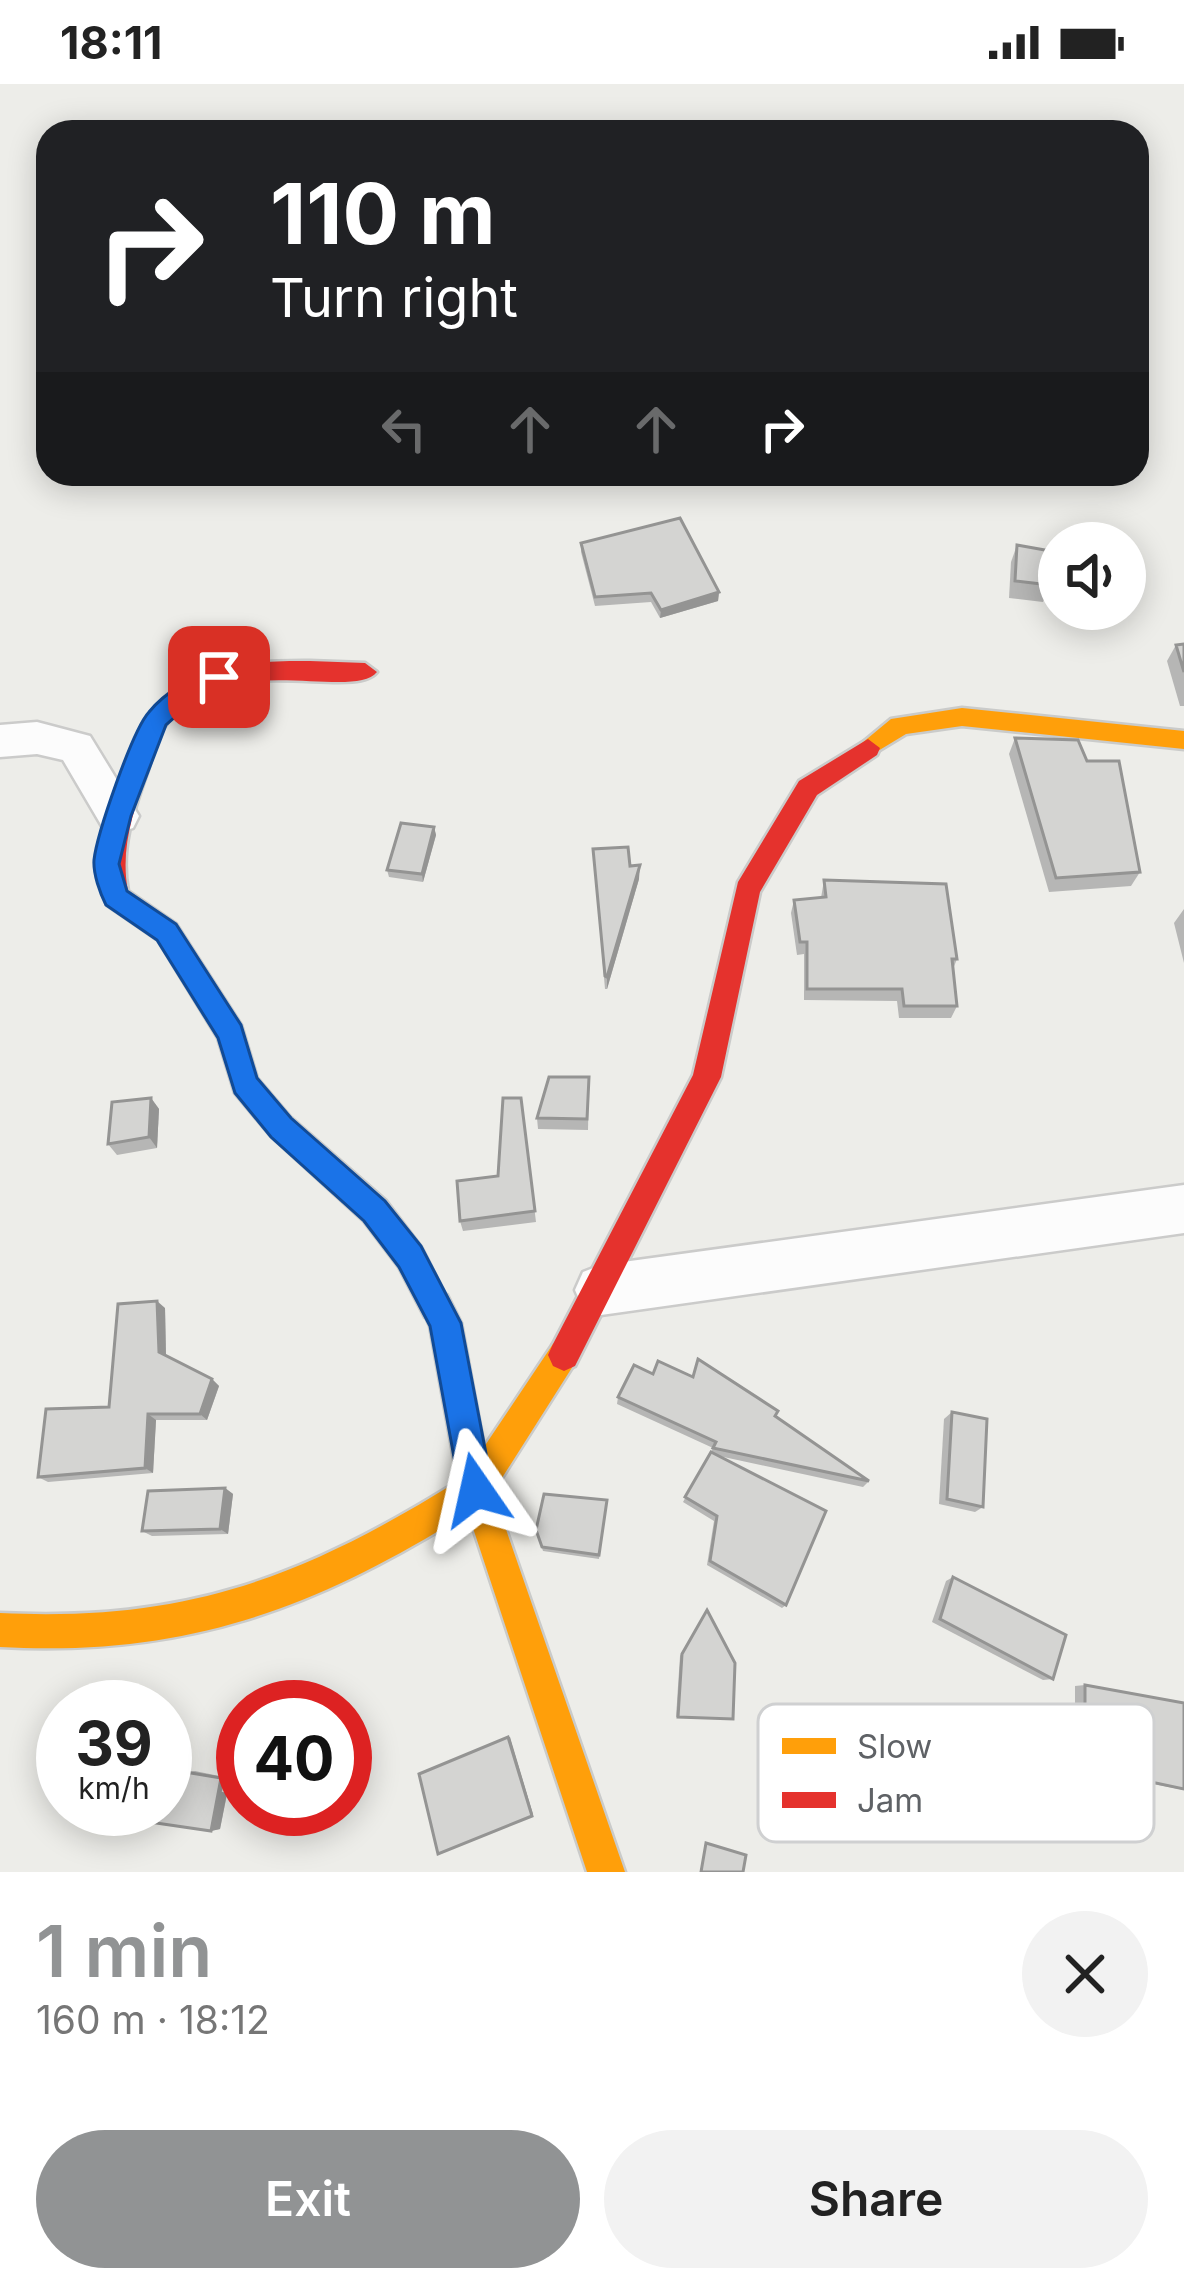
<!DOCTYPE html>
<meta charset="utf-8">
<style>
:root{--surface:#fff;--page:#f2f2f2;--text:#222;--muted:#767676;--accent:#919394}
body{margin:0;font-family:Inter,sans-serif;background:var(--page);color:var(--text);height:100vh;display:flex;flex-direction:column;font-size:45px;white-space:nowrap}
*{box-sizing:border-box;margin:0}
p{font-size:39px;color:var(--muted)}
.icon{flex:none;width:66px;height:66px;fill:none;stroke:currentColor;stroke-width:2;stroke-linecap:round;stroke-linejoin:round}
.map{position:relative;height:1788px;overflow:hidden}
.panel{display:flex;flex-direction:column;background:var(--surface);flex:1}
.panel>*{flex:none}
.banner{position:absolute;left:36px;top:36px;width:1113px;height:366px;border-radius:36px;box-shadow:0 6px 30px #0003;background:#202124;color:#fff;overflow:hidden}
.controls{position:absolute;left:1038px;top:438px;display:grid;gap:24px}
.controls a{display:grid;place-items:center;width:108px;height:108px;border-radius:50%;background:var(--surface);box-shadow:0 6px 30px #0003;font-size:60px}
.speed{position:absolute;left:36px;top:1596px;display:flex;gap:24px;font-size:60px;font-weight:700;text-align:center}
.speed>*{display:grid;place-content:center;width:156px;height:156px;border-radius:50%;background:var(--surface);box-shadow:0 6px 30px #0003;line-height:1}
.speed small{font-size:30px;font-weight:400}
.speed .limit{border:18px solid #d22;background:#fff;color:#111}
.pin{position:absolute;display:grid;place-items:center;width:102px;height:102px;color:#fff;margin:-51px;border-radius:24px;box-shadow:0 6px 18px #0006}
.me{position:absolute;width:132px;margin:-66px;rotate:349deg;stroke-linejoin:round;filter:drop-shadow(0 0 9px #0008)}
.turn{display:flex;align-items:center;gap:42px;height:252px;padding:0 36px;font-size:54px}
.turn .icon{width:156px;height:156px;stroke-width:2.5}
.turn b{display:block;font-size:84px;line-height:102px}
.lanes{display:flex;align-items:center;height:114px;padding:0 36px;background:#0003;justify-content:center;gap:60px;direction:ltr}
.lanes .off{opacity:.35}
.round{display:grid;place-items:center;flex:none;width:126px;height:126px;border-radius:63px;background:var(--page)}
.overview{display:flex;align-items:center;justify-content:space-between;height:204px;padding:0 36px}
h1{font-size:72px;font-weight:600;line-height:90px;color:var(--accent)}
.primary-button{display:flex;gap:24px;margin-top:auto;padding:24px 36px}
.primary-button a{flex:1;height:138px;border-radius:72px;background:var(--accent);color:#fff;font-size:48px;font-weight:600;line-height:138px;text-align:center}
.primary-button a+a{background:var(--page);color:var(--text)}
.status{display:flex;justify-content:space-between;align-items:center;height:84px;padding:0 60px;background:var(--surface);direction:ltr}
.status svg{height:33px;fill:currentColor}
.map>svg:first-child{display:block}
</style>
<div class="status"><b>18:11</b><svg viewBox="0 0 49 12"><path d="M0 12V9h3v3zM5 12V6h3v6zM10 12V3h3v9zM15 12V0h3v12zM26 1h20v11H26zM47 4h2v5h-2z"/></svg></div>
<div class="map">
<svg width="1184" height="1788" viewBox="0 0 1184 1788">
<rect width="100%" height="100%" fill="#edede9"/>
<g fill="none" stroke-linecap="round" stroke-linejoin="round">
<g stroke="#cbcbca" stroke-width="5">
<g id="street">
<path d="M 37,638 L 90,652 L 139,732 L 133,744 L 118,749 L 103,744 L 63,676 L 37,670 L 0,673 L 0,641 Z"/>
<path d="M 1184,1101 L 1184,1149 L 601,1231 L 583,1224 L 575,1206 L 583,1188 L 601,1181 Z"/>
</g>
</g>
<g stroke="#cacbca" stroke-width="5">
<g id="slow">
<path d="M 962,624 L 1184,647 L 1184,665 L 962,642 L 906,650 L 868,673 L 856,664 L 891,635 Z"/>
<path d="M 436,1207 L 447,1211 L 461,1239 L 484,1363 L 553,1260 L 564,1255 L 575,1260 L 580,1271 L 493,1408 L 625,1788 L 587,1788 L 468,1429 C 313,1526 184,1573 0,1563 L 0,1529 C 186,1538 302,1494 458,1397 L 430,1242 L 421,1222 L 425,1211 Z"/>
</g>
</g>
<g stroke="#cacbca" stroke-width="5">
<g id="jam">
<path d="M 310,577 L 365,579 L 377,588 C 352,619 217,560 163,645 C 155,658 152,674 147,689 C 133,728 120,765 128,807 L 176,840 L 241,941 L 257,994 L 291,1034 L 386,1117 L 421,1163 L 451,1222 L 447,1233 L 436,1237 L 425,1233 L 399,1183 L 364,1137 L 271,1052 L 235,1009 L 218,954 L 158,856 L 107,821 C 92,790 101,752 111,722 C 150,601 180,576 310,577 Z"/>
<path d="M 868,655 L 880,664 L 877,671 L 817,711 L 760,808 L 721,993 L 575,1282 L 564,1287 L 553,1282 L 548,1271 L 553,1260 L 693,991 L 738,798 L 799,697 Z"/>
</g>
</g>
<use href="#street" fill="#fcfcfc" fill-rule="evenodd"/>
<use href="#slow" fill="#ff9f0a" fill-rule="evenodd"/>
<use href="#jam" fill="#e5322d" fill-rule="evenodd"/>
</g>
<g fill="#b6b6b5">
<path d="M 581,459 L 719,508 L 718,517 L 660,534 L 651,518 L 595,522 L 581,468 Z"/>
<path d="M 1017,461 L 1050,501 L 1043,518 L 1009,514 L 1011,478 Z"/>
<path d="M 1184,560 L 1184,622 L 1180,622 L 1167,577 L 1176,561 Z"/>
<path d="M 1015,654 L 1087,677 L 1140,788 L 1131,802 L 1049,808 L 1009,670 Z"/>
<path d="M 434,743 L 436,751 L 423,798 L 389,793 L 387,786 Z"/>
<path d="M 593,765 L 630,782 L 639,795 L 607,905 L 605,905 Z"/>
<path d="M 824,796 L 957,875 L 953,885 L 957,922 L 951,934 L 899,934 L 897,917 L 804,916 L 804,870 L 797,871 L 791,829 L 794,816 L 821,814 Z"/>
<path d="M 1184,825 L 1184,879 L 1174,839 Z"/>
<path d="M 589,993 L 588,1046 L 538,1045 L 537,1034 Z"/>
<path d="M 151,1014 L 159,1025 L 157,1064 L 117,1071 L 108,1060 Z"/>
<path d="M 521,1014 L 536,1138 L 463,1147 L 460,1137 L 498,1092 Z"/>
<path d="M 165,1224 L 166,1271 L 212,1295 L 219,1302 L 207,1336 L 156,1336 L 153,1389 L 48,1398 L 38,1393 L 109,1323 Z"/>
<path d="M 653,1290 L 775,1332 L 869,1397 L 863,1403 L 719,1372 L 786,1521 L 782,1524 L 707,1481 L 714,1437 L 683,1418 L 713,1364 L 617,1320 L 618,1313 Z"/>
<path d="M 952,1328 L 983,1423 L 975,1428 L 939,1420 L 944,1335 Z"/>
<path d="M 225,1404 L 233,1410 L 228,1450 L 152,1452 L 142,1447 Z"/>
<path d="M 607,1416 L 599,1475 L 543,1467 L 536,1446 Z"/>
<path d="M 953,1493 L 1053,1595 L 1043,1596 L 932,1538 L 946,1497 Z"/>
<path d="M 705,1529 L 730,1635 L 676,1633 L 680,1572 Z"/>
<path d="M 1085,1601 L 1184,1619 L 1184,1706 L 1112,1692 L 1111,1653 L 1075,1647 L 1075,1602 Z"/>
<path d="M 237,1637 L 243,1638 L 243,1714 L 227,1710 L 220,1745 L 211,1747 L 185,1688 L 195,1687 L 224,1693 Z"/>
<path d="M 841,1646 L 844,1646 L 921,1693 L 840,1681 Z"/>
</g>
<g fill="#949493">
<path d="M 719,508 L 718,517 L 660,534 L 661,526 Z"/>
<path d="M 434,743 L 436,751 L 423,798 L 422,790 Z"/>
<path d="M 640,781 L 639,795 L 607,905 L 607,893 Z"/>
<path d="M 151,1014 L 159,1025 L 157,1064 L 149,1053 Z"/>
<path d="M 157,1217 L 165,1224 L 166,1274 L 159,1268 Z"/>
<path d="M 212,1295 L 219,1302 L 207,1336 L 200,1330 Z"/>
<path d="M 148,1330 L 156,1336 L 153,1389 L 145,1384 Z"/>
<path d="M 225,1404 L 233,1410 L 228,1450 L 220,1445 Z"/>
<path d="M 508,1653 L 510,1653 L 533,1730 L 532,1732 Z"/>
<path d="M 221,1694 L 230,1694 L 220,1745 L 211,1747 Z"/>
</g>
<g fill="#d4d4d2" stroke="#949493" stroke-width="3">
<path d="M 680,434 L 719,508 L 661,526 L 651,509 L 595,513 L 581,459 Z"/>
<path d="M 1017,461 L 1056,468 L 1050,501 L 1015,497 Z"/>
<path d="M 1184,560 L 1184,588 L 1176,561 Z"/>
<path d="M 1015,654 L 1078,656 L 1087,677 L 1119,677 L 1140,788 L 1056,794 Z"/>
<path d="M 401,739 L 434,743 L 422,790 L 387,786 Z"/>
<path d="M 628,763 L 630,782 L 640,781 L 607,893 L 605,892 L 593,765 Z"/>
<path d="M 824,796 L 946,800 L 957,875 L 952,875 L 957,922 L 904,922 L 902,905 L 807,905 L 807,858 L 800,858 L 794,816 L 826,813 Z"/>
<path d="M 549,993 L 589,993 L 587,1035 L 537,1034 Z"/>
<path d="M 151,1014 L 149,1053 L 108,1060 L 112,1018 Z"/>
<path d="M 503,1014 L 521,1014 L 535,1127 L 460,1137 L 457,1097 L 498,1092 Z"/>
<path d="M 157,1217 L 159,1268 L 212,1295 L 200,1330 L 148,1330 L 145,1384 L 38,1393 L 46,1325 L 109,1323 L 118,1220 Z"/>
<path d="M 698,1275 L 778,1327 L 775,1332 L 869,1397 L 713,1364 L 716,1358 L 618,1313 L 634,1281 L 653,1290 L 658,1277 L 693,1293 Z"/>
<path d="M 952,1328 L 987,1335 L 983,1423 L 947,1415 Z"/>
<path d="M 711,1368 L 826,1427 L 786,1521 L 710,1477 L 717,1432 L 685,1413 Z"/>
<path d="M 225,1404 L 220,1445 L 142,1447 L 148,1407 Z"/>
<path d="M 544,1410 L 607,1416 L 599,1471 L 542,1463 L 536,1446 Z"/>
<path d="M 953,1493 L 1066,1551 L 1053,1595 L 940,1535 Z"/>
<path d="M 707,1526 L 735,1579 L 733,1635 L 678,1633 L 682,1570 Z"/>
<path d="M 1085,1601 L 1184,1619 L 1184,1705 L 1123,1692 L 1123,1653 L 1085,1647 Z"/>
<path d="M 237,1637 L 243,1639 L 243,1714 L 220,1709 Z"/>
<path d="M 508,1653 L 532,1732 L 438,1770 L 419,1690 Z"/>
<path d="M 185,1688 L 221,1694 L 211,1747 L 74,1727 L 74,1725 L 165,1725 L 165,1705 L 181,1704 Z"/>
<path d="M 706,1759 L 746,1771 L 743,1788 L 701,1788 Z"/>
</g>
<path fill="#1a73e8" stroke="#114b97" stroke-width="3" d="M 219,584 L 227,587 L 227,599 L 193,617 L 166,641 L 131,732 L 119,780 L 127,807 L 176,840 L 241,941 L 257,994 L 291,1034 L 385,1117 L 421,1162 L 461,1239 L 493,1406 L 488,1417 L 476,1422 L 465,1417 L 460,1406 L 430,1242 L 399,1183 L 364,1137 L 271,1053 L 235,1009 L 218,954 L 157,856 L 106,821 C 100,809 93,790 94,776 C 97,750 132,647 149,628 C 166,607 194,592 219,584 Z"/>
<rect x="758" y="1620" width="396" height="138" rx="18" fill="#fff" stroke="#cfd0d1" stroke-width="3"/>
<rect x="782" y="1654" width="54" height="16" fill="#ff9f0a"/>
<rect x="782" y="1708" width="54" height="16" fill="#e5322d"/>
<g font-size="33" fill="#5f6266">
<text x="857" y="1674">Slow</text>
<text x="857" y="1728">Jam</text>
</g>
</svg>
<div class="controls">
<a><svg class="icon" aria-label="sound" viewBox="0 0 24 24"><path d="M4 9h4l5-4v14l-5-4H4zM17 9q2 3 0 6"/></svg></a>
</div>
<div class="speed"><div>39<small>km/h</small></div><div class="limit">40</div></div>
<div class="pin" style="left:219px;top:593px;background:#d93025"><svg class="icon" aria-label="arrive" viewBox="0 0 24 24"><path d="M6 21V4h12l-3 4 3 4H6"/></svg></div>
<svg class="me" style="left:476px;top:1406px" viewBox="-20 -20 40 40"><path d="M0-17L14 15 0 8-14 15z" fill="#1a73e8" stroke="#fff" stroke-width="4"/></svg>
<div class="banner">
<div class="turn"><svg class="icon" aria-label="right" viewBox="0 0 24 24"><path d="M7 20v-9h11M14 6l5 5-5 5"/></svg><div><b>110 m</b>Turn right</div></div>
<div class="lanes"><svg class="icon off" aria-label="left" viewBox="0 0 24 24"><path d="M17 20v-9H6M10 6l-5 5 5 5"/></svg><svg class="icon off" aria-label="ahead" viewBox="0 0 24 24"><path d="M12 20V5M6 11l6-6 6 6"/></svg><svg class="icon off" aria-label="ahead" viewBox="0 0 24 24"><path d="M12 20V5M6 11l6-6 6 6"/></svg><svg class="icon" aria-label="right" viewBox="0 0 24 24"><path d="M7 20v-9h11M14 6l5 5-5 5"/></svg></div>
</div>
</div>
<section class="panel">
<div class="overview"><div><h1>1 min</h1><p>160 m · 18:12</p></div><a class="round"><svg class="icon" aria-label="close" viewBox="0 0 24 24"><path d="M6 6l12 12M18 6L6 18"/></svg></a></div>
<div class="primary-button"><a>Exit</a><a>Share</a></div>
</section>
